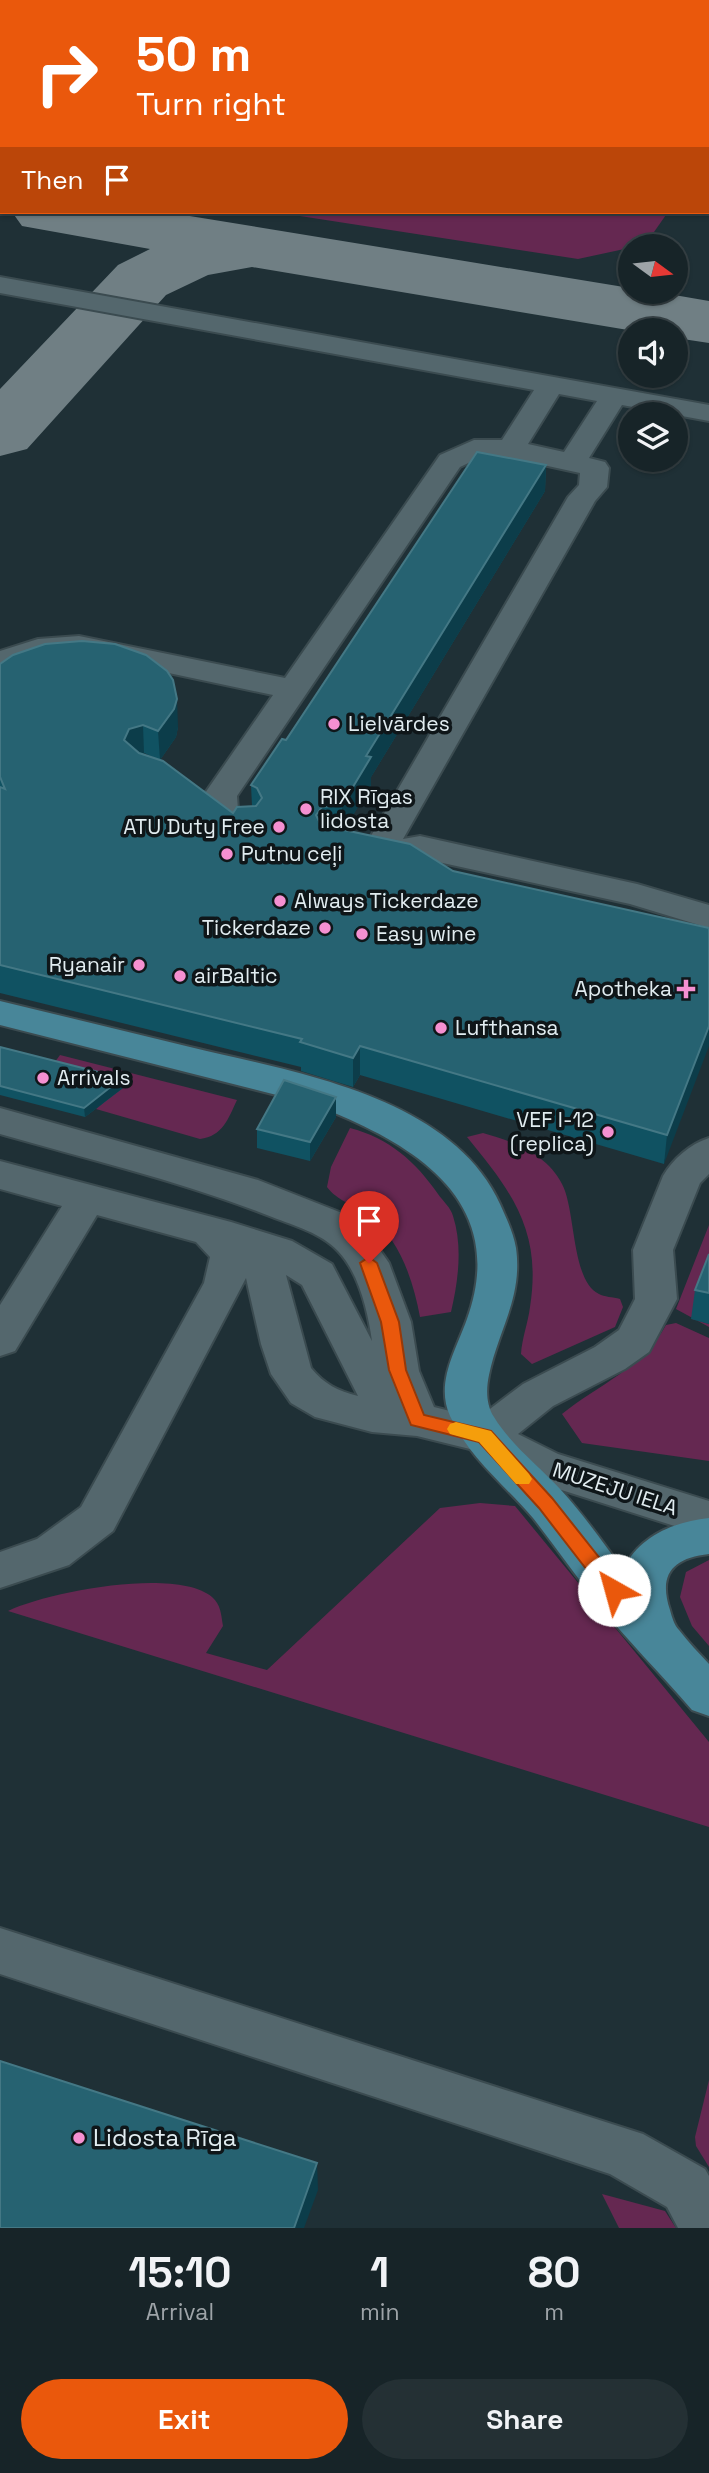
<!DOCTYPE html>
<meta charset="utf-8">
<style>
:root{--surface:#172428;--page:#243034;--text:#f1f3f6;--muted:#9ea4a8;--line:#364145;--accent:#ea580c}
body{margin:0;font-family:"Space Grotesk",sans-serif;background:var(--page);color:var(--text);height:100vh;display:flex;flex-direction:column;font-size:26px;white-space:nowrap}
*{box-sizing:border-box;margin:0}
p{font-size:23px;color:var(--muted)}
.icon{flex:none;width:38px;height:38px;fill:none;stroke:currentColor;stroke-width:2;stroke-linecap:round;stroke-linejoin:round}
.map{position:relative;height:2228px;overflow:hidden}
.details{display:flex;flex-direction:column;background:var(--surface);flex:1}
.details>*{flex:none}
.top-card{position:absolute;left:0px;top:0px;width:710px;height:214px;box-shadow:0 2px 5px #0004,0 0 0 2px var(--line);background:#ea580c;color:#fff;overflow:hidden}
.needle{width:46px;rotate:105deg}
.buttons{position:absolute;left:618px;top:234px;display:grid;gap:14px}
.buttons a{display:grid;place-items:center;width:70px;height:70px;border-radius:50%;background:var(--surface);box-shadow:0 2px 5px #0004,0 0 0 2px var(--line);font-size:35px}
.pin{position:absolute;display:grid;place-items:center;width:60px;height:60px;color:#fff;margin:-72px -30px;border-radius:50% 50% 50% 0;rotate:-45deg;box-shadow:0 0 7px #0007}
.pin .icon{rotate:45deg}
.me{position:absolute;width:77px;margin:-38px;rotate:322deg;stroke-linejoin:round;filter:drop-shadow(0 0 5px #0008)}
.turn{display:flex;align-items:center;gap:24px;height:147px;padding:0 21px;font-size:32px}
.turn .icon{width:91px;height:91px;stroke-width:2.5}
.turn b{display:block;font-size:49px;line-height:60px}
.then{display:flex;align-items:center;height:66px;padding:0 21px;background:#0003;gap:14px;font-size:26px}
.eta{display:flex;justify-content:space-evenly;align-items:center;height:119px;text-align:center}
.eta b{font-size:42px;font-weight:800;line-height:49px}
.action{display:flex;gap:14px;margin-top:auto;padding:14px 21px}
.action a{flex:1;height:80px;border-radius:42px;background:var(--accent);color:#fff;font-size:28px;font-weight:800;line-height:80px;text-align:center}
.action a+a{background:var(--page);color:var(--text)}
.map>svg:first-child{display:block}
</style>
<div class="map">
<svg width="709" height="2228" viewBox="0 0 709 2228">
<rect width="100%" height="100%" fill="#1f3036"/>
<g fill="#652851">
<path d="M 0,0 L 653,0 L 665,2 L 2,2 L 2,169 Z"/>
<path d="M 274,212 L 668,212 L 654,232 L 629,248 L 578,259 Z"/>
<path d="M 60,1055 L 237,1100 C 228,1119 223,1136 200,1139 L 96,1109 L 122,1087 L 50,1069 Z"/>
<path d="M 350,1128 C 389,1138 416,1162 438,1194 C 443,1201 451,1208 453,1216 C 463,1247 458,1282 451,1312 L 420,1317 C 413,1280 400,1239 368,1215 C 356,1206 336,1200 327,1187 L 331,1167 Z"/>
<path d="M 483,1133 C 512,1141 547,1154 562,1184 C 576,1210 571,1281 599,1294 C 604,1297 613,1297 620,1299 L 623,1307 L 615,1327 L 532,1364 L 521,1354 C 522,1338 528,1323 530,1307 C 542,1231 512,1192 467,1137 Z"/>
<path d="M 709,1225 L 709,1273 L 692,1319 L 709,1324 L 709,1327 L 676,1309 Z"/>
<path d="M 676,1323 L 709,1338 L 709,1461 L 582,1443 L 562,1414 C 598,1385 644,1367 666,1325 Z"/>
<path d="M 480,1503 L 515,1506 L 709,1742 L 709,1827 L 8,1611 C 48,1592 176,1567 212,1597 C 221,1605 221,1614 223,1626 L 206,1653 L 267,1670 L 440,1508 Z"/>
<path d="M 709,1560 L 709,1646 L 692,1626 L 680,1597 L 686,1572 Z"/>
<path d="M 709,2080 L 709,2167 L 696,2146 L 695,2137 Z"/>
<path d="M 602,2194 L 665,2211 L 676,2228 L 619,2228 Z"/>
</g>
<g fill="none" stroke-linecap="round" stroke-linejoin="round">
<path fill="#707f84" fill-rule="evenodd" d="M 12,212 L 165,212 L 630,288 L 630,292 L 657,292 L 709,301 L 709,343 L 676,338 L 676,331 L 634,331 L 252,267 L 208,275 L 166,295 L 27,449 L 0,456 L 0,389 L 118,265 L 150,249 L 22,226 Z"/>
<g stroke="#3b4b50" stroke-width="4">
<g id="minor">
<path d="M 0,277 L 709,405 L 709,421 L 622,405 L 589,458 L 605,462 L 609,468 L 607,487 L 595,501 L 403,839 L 420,836 L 637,884 L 709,905 L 709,928 L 630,904 L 420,858 L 378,864 L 351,858 L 346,851 L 351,844 L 368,841 L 568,497 L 579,485 L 580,473 L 511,458 L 479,458 L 460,467 L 237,796 L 238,810 L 256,818 L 261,825 L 256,832 C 231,839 202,825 203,796 L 273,695 L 79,654 L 39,658 L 0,672 L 0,651 L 38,639 L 79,636 L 285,678 L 440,455 L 474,440 L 502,440 L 534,390 L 0,293 ZM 559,394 L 597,401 L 564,452 L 528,444 Z"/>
<path d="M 0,1108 L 258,1180 L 342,1213 L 366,1230 L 389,1263 L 411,1322 L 419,1371 L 434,1407 L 478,1418 L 523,1384 L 595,1347 L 619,1330 L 635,1299 L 633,1250 L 663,1176 C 673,1159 690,1144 709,1138 L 709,1174 L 700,1183 L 673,1250 L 677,1299 L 649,1352 L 625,1369 L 553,1406 L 518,1434 L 558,1454 L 709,1501 L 709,1537 L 527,1479 L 474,1450 L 417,1436 L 372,1432 L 315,1417 L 291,1403 L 271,1374 L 261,1344 L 246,1278 L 113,1531 L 69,1565 L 0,1588 L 0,1552 L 37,1539 L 81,1507 L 204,1283 L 210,1257 L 196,1242 L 97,1215 L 15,1351 L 0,1356 L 0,1305 L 62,1206 L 0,1189 L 0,1161 L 231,1222 L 292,1241 L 332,1264 L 372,1341 C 368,1312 359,1273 338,1251 C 321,1233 295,1226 272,1217 C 184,1182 91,1160 0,1134 ZM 286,1275 L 302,1285 L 358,1396 C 338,1391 324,1384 311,1368 Z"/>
<path d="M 0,1928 L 643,2134 L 705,2169 L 709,2176 L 709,2228 L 678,2228 L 667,2207 L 610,2174 L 0,1974 Z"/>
</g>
</g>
<g stroke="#3b4b50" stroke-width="4">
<path id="major" d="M 0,1001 C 63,1016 127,1032 190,1047 C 297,1073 459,1097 504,1213 C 509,1224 514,1236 516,1248 C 523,1298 498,1330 489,1375 C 486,1389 486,1405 494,1417 C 511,1445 539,1466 561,1490 C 584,1515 603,1543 623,1569 C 640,1536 673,1522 709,1518 L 709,1554 C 673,1558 658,1574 670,1610 C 672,1617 674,1625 679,1630 C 688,1642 699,1653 709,1664 L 709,1716 L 692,1710 C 661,1674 627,1640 597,1603 C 575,1575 555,1546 533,1518 C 504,1484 469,1458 450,1416 C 435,1383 456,1350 467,1319 C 511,1197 408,1141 312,1104 L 0,1025 Z"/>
</g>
<use href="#minor" fill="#54676d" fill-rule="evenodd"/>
<use href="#major" fill="#488699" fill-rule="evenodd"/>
</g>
<g fill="#105262">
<path d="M 546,465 L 545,491 L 371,777 L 371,785 L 344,830 L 453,871 L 709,928 L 664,1164 L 360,1075 L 353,1087 L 301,1071 L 301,1067 L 0,993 L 0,664 L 178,727 L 176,737 L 160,760 L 144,753 L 143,754 L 233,813 L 252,806 L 251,785 L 286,740 Z"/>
<path d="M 0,1047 L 122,1078 L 123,1088 L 85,1117 L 0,1095 Z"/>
<path d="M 336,1117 L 310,1161 L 257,1148 L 257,1129 Z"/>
<path d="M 709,1254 L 709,1324 L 691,1319 L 695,1290 Z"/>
</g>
<g fill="#0c3d4a">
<path d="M 546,465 L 545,491 L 371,777 L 371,785 L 342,834 L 342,805 L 366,756 Z"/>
<path d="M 177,699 L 178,727 L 176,737 L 160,760 L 158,731 Z"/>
<path d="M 143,725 L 144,753 L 131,757 L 124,740 L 129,729 Z"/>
<path d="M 322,807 L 322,835 L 316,815 Z"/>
<path d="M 709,1026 L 709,1046 L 664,1164 L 667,1135 Z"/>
<path d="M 360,1046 L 360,1075 L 353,1087 L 353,1058 Z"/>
<path d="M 122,1078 L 123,1088 L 85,1117 L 84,1108 Z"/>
<path d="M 336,1097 L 336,1117 L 310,1161 L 310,1142 Z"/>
<path d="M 317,2163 L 318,2190 L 304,2228 L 294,2228 Z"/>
</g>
<g fill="#266271" stroke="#447885" stroke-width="2">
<path d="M 477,452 L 546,465 L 366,756 L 371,757 L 342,805 L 322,807 L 316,815 L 321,825 L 410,844 L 453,871 L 709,928 L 709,1026 L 667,1135 L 360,1046 L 353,1058 L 300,1042 L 302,1039 L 0,965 L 0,787 L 5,789 L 0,777 L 0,664 L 13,655 L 45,644 L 82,641 L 115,644 L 146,655 L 167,671 L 173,680 L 177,699 L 174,709 L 158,731 L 143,725 L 129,729 L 124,740 L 139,753 L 163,761 L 233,813 L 237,807 L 256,806 L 262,798 L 257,788 L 251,785 L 282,739 L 286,740 Z"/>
<path d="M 0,1047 L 122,1078 L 84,1108 L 0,1086 Z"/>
<path d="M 284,1080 L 336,1097 L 310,1142 L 257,1129 Z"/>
<path d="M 709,1254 L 709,1293 L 695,1290 Z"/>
<path d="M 0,2061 L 317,2163 L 294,2228 L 0,2228 Z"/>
</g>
<path fill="#ea580c" stroke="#983908" stroke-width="2" d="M 369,1257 L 377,1263 L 399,1322 L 406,1370 L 424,1415 L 491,1431 L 552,1498 L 621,1585 L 624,1590 L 621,1596 L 614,1598 L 607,1596 L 539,1508 L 479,1442 L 411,1425 L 389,1370 L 381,1322 L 360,1263 Z"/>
<path fill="#f59e0b" d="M 456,1422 L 491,1431 L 529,1474 L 532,1479 L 529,1484 L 516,1484 L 479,1442 L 450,1434 L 447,1429 L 450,1424 Z"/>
<g fill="#f590d1" stroke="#0f1619" stroke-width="2.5">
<circle cx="334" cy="724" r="7"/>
<circle cx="306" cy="809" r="7"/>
<circle cx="279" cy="827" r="7"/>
<circle cx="227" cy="854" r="7"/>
<circle cx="280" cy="901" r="7"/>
<circle cx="325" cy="928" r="7"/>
<circle cx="362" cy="934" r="7"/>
<circle cx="139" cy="965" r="7"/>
<circle cx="180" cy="976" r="7"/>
<path d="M682.5 978.5h7v7h7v7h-7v7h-7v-7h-7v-7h7z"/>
<circle cx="441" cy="1028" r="7"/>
<circle cx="43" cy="1078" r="7"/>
<circle cx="608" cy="1132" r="7"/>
<circle cx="79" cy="2138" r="7"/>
</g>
<g text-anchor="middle" stroke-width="7" stroke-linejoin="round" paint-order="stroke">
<g font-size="21" fill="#e1ecf0" stroke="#0f1619" text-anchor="start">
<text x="348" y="731">Lielvārdes</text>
<text x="320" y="804">RIX Rīgas<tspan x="320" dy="24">lidosta</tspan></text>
<text x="265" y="834" text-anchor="end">ATU Duty Free</text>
<text x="241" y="861">Putnu ceļi</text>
<text x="294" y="908">Always Tickerdaze</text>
<text x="311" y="935" text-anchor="end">Tickerdaze</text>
<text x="376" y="941">Easy wine</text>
<text x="125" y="972" text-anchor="end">Ryanair</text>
<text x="194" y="983">airBaltic</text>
<text x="672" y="996" text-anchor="end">Apotheka</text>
<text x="455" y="1035">Lufthansa</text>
<text x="57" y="1085">Arrivals</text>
<text x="594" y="1127" text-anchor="end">VEF I-12<tspan x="594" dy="24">(replica)</tspan></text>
</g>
<g font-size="21" fill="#e1ecf0" stroke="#0f1619">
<text transform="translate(615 1489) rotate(18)" y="7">MUZEJU IELA</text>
</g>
<g font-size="24" fill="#e1ecf0" stroke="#0f1619" text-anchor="start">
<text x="93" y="2146">Lidosta Rīga</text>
</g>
</g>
</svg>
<div class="buttons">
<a><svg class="needle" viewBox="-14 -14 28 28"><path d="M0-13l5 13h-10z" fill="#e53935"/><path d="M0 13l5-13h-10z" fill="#9ea4a8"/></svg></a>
<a><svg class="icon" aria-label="sound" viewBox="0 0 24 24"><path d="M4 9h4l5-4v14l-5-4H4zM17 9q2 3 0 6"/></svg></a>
<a><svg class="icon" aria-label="layers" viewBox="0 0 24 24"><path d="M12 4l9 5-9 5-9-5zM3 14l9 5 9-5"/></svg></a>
</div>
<div class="pin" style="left:369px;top:1263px;background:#d93025"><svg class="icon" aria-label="arrive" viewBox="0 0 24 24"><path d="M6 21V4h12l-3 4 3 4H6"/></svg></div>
<svg class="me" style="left:614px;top:1590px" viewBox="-20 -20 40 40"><circle r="19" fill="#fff"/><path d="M0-13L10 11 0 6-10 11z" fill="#ea580c"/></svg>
<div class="top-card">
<div class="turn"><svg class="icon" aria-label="right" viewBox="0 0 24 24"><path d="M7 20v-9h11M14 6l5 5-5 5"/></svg><div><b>50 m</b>Turn right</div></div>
<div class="then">Then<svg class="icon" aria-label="arrive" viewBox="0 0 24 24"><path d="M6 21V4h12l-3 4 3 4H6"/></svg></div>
</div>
</div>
<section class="details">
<div class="eta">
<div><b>15:10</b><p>Arrival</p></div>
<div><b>1</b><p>min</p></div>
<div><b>80</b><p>m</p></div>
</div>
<div class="action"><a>Exit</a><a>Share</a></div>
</section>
